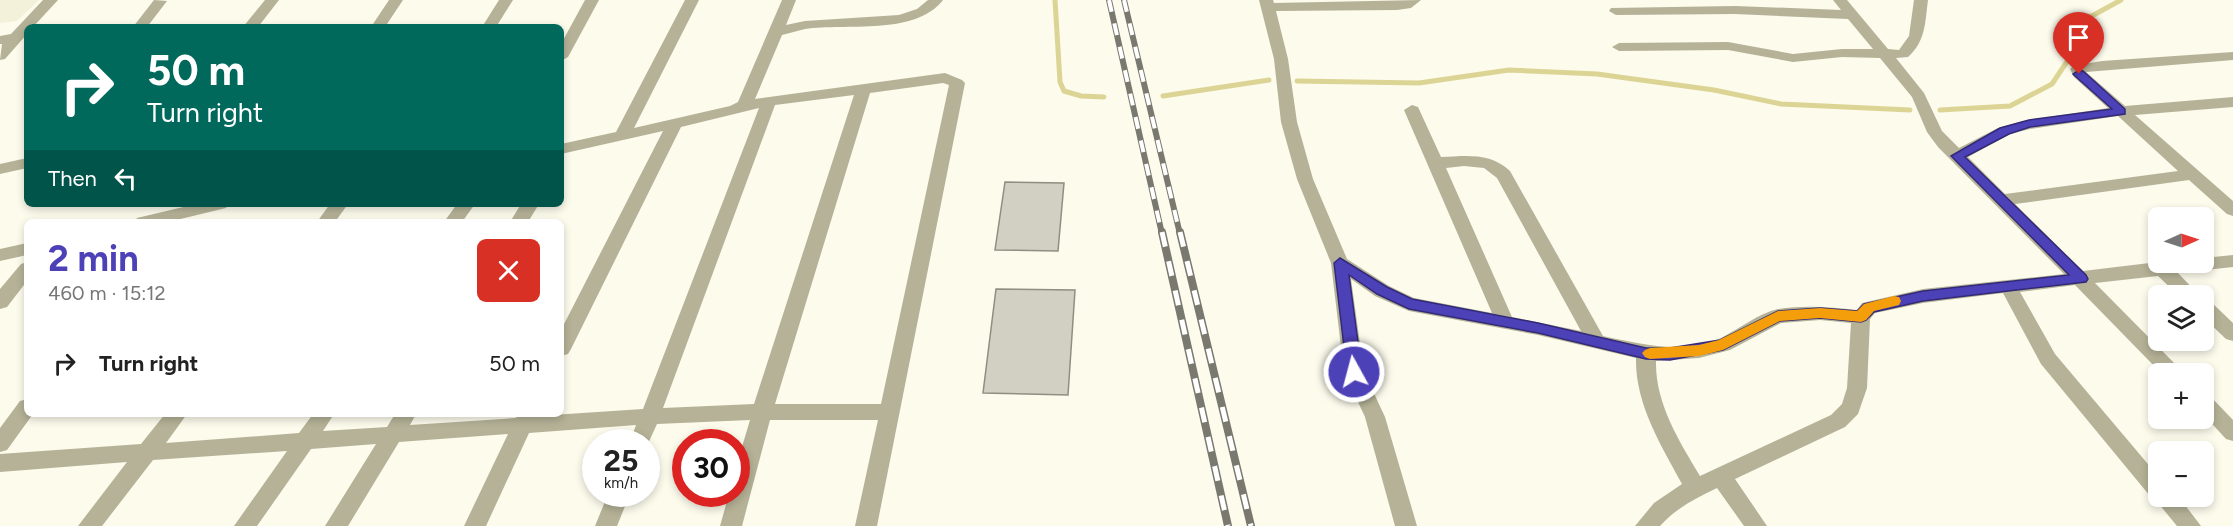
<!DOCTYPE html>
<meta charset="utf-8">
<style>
:root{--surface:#fff;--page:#f6f6f6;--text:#222;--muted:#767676;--accent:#4d41b8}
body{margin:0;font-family:Figtree,sans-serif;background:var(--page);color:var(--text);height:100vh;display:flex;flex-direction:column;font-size:22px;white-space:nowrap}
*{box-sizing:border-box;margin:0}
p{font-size:20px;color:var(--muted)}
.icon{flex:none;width:33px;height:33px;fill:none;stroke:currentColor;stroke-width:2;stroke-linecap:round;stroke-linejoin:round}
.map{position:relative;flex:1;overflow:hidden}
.drawer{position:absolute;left:24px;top:219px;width:540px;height:198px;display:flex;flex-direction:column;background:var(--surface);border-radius:9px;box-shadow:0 3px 9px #0003}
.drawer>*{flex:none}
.banner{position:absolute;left:24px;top:24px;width:540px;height:183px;border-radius:9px;box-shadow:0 3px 9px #0003;background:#00695c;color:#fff;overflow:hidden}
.needle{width:39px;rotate:87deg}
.fabs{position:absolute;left:2148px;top:207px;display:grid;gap:12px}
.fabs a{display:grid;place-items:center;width:66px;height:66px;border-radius:9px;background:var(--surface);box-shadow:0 3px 9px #0003;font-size:30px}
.speed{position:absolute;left:582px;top:429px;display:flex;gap:12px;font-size:30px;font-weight:700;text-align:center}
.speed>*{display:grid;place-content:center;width:78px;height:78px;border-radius:50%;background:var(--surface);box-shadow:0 3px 9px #0003;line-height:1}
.speed small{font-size:15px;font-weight:400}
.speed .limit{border:9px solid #d22;background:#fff;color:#111}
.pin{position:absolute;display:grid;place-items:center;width:51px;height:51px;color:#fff;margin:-62px -26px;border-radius:50% 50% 50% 0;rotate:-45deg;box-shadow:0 0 6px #0007}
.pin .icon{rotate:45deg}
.me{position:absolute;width:66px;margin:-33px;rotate:353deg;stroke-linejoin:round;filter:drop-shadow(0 0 4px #0008)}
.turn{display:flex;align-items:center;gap:21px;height:126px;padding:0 24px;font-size:27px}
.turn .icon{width:78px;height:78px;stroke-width:2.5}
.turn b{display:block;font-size:42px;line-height:51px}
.then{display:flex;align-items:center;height:57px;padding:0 24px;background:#0003;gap:12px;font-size:22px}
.round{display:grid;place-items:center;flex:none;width:63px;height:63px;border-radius:9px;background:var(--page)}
.summary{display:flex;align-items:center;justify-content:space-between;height:102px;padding:0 24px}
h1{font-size:36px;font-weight:700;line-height:45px;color:var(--accent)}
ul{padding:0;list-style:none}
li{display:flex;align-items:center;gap:18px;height:84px;padding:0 24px}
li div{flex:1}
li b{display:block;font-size:22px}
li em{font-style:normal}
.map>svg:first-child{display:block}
</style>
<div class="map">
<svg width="2233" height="526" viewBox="0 0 2233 526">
<rect width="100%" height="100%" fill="#fcfbec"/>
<path fill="#f4f1da" d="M 0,0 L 39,0 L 17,21 L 0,23 Z"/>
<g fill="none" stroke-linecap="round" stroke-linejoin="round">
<g stroke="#dcd494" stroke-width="5">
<path d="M 1055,0 L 1060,82 L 1064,91 L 1081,96 L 1104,97"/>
<path d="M 1297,81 L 1419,83 L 1509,70 L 1597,74 L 1714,90 L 1781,104 L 1910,110"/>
<path d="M 1163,96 L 1269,80"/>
<path d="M 1940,110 L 2010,106 L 2052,84 L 2070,57 L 2090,17 L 2121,0"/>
</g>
</g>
<g fill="#d2d0c2" stroke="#8f8e80" stroke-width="1.5">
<path d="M 1005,182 L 1064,183 L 1058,251 L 995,250 Z"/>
<path d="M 996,289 L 1075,290 L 1068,395 L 983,393 Z"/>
</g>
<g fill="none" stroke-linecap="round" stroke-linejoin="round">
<g fill="#b5b297" fill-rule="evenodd">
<path d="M 43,0 L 58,0 L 33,27 L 27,27 L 27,34 L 5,59 L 0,60 L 2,44 L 0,44 L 0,36 L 11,34 Z"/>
<path d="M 154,0 L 167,1 L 147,27 L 133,27 Z"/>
<path d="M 265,0 L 279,0 L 258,27 L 243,27 Z"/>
<path d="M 389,0 L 403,0 L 385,27 L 371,27 Z"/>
<path d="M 499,0 L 513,0 L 496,27 L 482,27 Z"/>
<path d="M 585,0 L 599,0 L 568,57 L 561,61 L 561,44 Z"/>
<path d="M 685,0 L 699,0 L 634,128 L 730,106 L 738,102 L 782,0 L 796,0 L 786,25 L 805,21 L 899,15 L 917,9 L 928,0 L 943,0 C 915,36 846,23 805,29 C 797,31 790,33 782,35 L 755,99 L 945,73 L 962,80 L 965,83 L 877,526 L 855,526 L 878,420 L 770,420 L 742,526 L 720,526 L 729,494 L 736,494 L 736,467 L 750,420 L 657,424 L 646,448 L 646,442 L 630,442 L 636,425 L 529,433 L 486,526 L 464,526 L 508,434 L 399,442 L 348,526 L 325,526 L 376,444 L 311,449 L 257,526 L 234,526 L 287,451 L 153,460 L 102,526 L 78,526 L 127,462 L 0,472 L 0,454 L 141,444 L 165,414 L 187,414 L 166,443 L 299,433 L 313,414 L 334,414 L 323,431 L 387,427 L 395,414 L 416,414 L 410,425 L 516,418 L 518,414 L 536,414 L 537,416 L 643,409 L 759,108 L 681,127 L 571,349 L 568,354 L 561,356 L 561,330 L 663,131 L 561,154 L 561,144 L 616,132 ZM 943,83 L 949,85 L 881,404 L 775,404 L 870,93 ZM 854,95 L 754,404 L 663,408 L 775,105 Z"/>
<path d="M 1259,0 L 1273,0 L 1274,3 L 1421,0 L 1411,8 L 1397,10 L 1276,11 L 1288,59 L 1297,122 L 1313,179 L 1347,259 L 1389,286 L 1414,298 L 1492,313 L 1404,110 L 1412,105 L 1418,107 L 1441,157 C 1466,156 1490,152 1510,171 L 1603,336 C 1640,344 1684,355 1721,338 C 1739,329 1759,313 1778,309 C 1804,305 1831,307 1857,310 L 1862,303 L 1923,289 L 2064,274 L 1938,147 L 1927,132 L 1912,97 L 1880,58 L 1842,57 L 1793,62 L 1728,50 L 1619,51 L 1612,47 L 1619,43 L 1728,42 L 1793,54 L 1842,49 L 1873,49 L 1848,19 L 1735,14 L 1616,15 L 1609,11 L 1611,8 L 1735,6 L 1841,10 L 1833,0 L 1847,0 L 1888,49 L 1899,50 L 1909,36 L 1914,0 L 1928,0 C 1925,22 1926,41 1908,57 L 1896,58 L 1924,93 L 1942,131 L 1959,148 L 1998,128 L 2023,121 L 2108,108 L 2074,77 L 2070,69 L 2073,66 L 2102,61 L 2233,52 L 2233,60 L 2086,72 L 2125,106 L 2233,97 L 2233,107 L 2135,115 L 2233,201 L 2233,216 L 2227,214 L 2189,180 L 2015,204 L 2083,271 L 2158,262 L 2204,262 L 2204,258 L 2233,255 L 2233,267 L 2178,273 L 2200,296 L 2179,296 L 2158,276 L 2095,283 L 2185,374 L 2162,374 L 2075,285 L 2020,292 L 2055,354 L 2158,476 L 2158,496 L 2178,496 L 2201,526 L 2177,526 L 2154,498 L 2150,496 L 2041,364 L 2003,293 L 1923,303 L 1875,313 L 1870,319 L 1867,388 L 1858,414 L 1845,427 L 1735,479 L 1767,526 L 1744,526 L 1717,488 C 1696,498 1676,508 1660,526 L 1635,526 L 1654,503 L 1682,484 C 1661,445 1635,404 1636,358 L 1538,335 L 1409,311 L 1375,296 L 1351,279 L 1364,372 L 1385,417 L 1417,526 L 1395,526 L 1365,417 L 1344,372 L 1331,263 L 1297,179 L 1281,122 L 1274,59 ZM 2118,116 L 2178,171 L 2005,194 L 1968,157 L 2010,134 L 2030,129 ZM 1464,166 L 1484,168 L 1497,178 L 1581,331 L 1512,317 L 1446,168 ZM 1820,320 L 1851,323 L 1847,388 L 1842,404 L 1831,415 L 1700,476 C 1679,441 1655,403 1656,361 L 1699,358 L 1730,350 L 1781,323 Z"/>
<path d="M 27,158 L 27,168 L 0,174 L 0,164 Z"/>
<path d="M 196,204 L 229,204 L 226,208 L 168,222 L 134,222 L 137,218 Z"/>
<path d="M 330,204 L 348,204 L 335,222 L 317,222 Z"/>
<path d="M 457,204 L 475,204 L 462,222 L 444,222 Z"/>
<path d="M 521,204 L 539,204 L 528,222 L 510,222 Z"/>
<path d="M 27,243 L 27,255 L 0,261 L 0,249 Z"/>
<path d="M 27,262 L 27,281 L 7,307 L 0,309 L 0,289 L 21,264 Z"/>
<path d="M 2204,300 L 2211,302 L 2233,323 L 2233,341 L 2226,339 L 2204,318 Z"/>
<path d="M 2204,395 L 2211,397 L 2233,420 L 2233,441 L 2226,439 L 2204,415 Z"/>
<path d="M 27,399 L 27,414 L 33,414 L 7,450 L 0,452 L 0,428 L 20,401 Z"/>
<path d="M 608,494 L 630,494 L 617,526 L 595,526 Z"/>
</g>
<g stroke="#7a7970" stroke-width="6">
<g id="rail-far1">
<path d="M 1109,0 L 1162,234"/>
<path d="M 1124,0 L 1180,234"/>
</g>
</g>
<g stroke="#7a7970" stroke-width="8">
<g id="rail">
<path d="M 1162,232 L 1228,526"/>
<path d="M 1180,232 L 1251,526"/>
</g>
</g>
<use href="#rail-far1" stroke="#fff" stroke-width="4" stroke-dasharray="12" stroke-linecap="butt"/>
<use href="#rail" stroke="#fff" stroke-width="5" stroke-dasharray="15" stroke-linecap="butt"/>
</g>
<path fill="#4d41b8" stroke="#322a78" stroke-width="1.5" d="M 2079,70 L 2083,71 L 2125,109 L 2125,114 L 2030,127 L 2009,134 L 1965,157 L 2086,275 L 2088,279 L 2086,282 L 1923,301 L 1874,312 L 1866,320 L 1861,322 L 1820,318 L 1780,321 L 1723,350 L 1670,360 L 1646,359 L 1538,333 L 1409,309 L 1377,294 L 1349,275 L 1362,372 L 1360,376 L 1349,376 L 1347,372 L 1334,263 L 1340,258 L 1387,287 L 1412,299 L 1538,323 L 1646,348 L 1670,348 L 1720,340 L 1778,311 L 1820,308 L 1857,311 L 1864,304 L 1923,291 L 2069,275 L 1951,156 L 2000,128 L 2029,120 L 2112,109 L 2075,76 L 2073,74 Z"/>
<path fill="#f59e0b" d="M 1894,296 L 1899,297 L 1901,301 L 1899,305 L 1874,311 L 1866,320 L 1861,322 L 1820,318 L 1780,321 L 1723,350 L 1699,356 L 1650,359 L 1645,357 L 1642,353 L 1645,350 L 1650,348 L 1699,345 L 1719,340 L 1778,311 L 1820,308 L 1857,311 L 1864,304 Z"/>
</svg>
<div class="fabs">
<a><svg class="needle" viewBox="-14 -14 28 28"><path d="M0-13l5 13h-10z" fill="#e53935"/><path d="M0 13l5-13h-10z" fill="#767676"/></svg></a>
<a><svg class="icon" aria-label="layers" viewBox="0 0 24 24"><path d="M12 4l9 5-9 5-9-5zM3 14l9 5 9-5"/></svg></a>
<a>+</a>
<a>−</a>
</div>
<div class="speed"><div>25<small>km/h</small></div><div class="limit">30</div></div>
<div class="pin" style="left:2079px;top:74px;background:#d93025"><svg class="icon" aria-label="arrive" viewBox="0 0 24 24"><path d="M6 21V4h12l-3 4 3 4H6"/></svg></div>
<svg class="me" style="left:1354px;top:372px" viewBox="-20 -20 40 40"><circle r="17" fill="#4d41b8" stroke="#fff" stroke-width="3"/><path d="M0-11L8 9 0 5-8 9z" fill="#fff"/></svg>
<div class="banner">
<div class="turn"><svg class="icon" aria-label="right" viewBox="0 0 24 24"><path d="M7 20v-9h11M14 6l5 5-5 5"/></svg><div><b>50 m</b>Turn right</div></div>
<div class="then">Then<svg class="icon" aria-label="left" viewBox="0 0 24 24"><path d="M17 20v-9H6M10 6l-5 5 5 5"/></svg></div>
</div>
<section class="drawer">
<div class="summary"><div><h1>2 min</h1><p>460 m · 15:12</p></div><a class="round" style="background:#d93025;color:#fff"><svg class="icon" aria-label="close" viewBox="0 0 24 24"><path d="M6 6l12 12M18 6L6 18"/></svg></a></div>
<ul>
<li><svg class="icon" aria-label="right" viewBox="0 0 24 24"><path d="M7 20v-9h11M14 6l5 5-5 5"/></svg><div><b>Turn right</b></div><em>50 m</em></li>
</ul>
</section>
</div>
